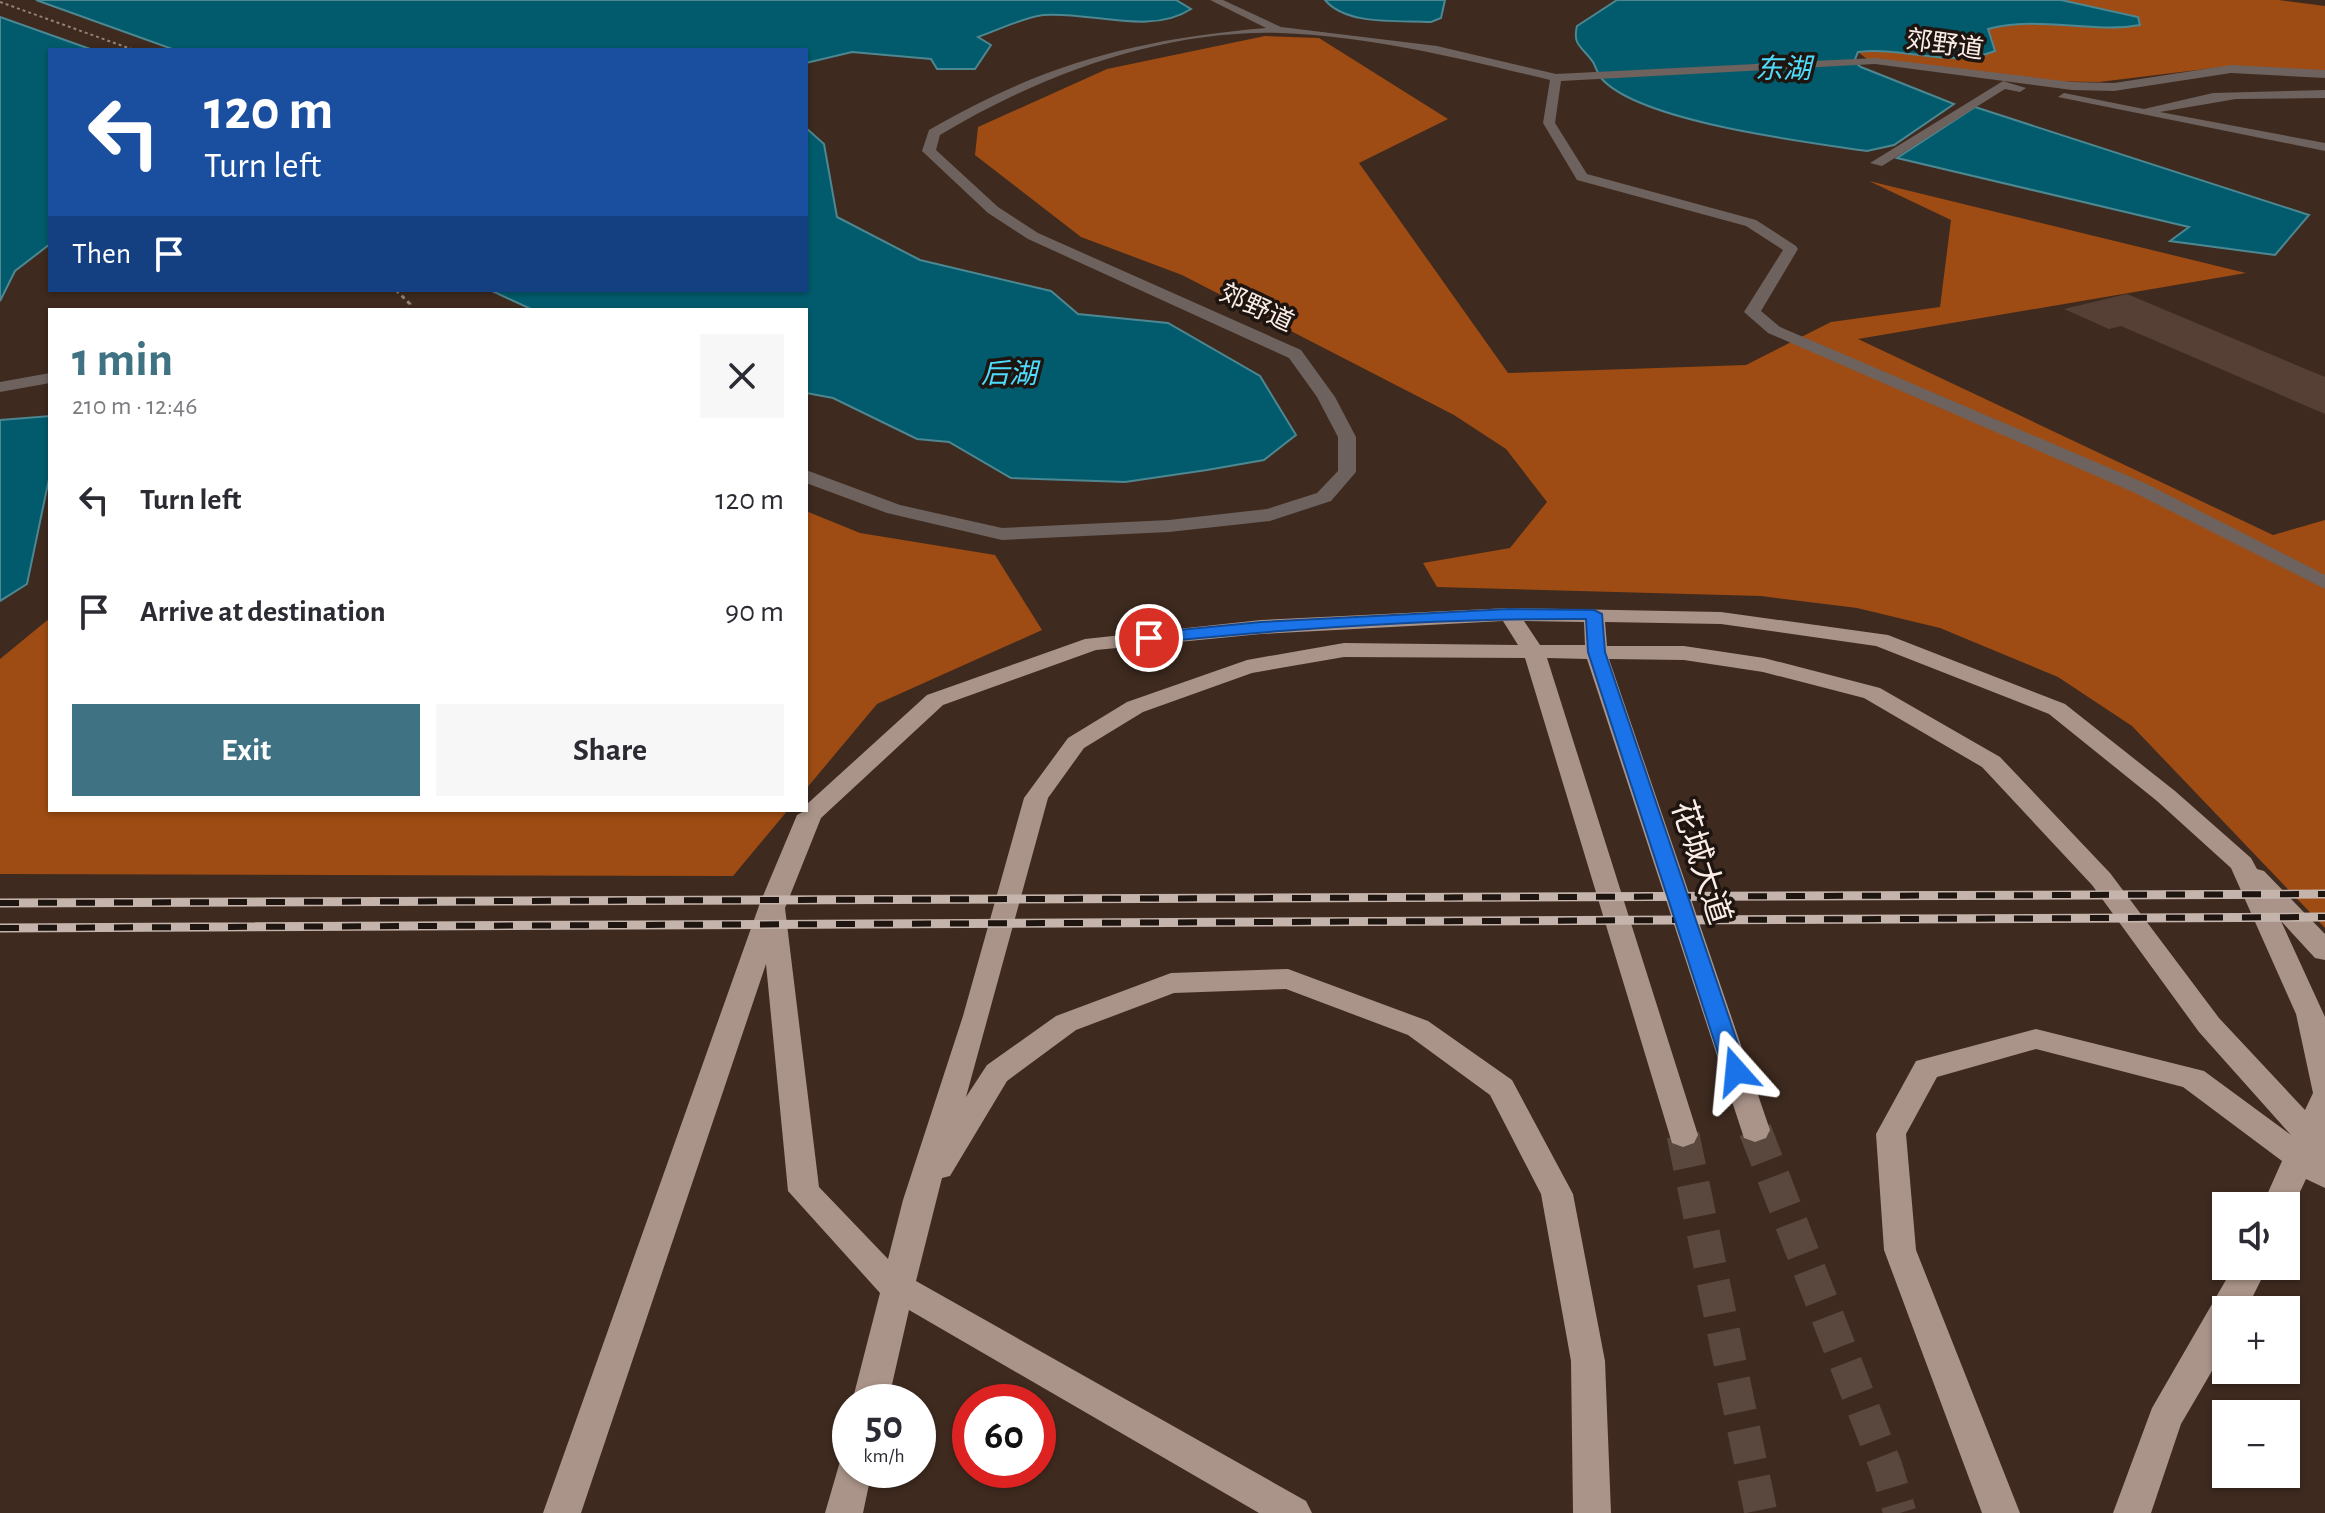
<!DOCTYPE html>
<meta charset="utf-8">
<style>
:root{--surface:#fff;--page:#f7f7f7;--text:#2b2b33;--muted:#7c7c81;--accent:#3f7282}
body{margin:0;font-family:"Alegreya Sans","Noto Sans SC",sans-serif;background:var(--page);color:var(--text);height:100vh;display:flex;flex-direction:column;font-size:30px;white-space:nowrap}
*{box-sizing:border-box;margin:0}
p{font-size:26px;color:var(--muted)}
.icon{flex:none;width:44px;height:44px;fill:none;stroke:currentColor;stroke-width:2;stroke-linecap:round;stroke-linejoin:round}
.map{position:relative;flex:1;overflow:hidden}
.panel{position:absolute;left:48px;top:308px;width:760px;height:504px;display:flex;flex-direction:column;background:var(--surface);border-radius:0px;box-shadow:0 2px 6px #0004}
.panel>*{flex:none}
.guide{position:absolute;left:48px;top:48px;width:760px;height:244px;border-radius:0px;box-shadow:0 2px 6px #0004;background:#1a4fa0;color:#fff;overflow:hidden}
.tools{position:absolute;left:2212px;top:1192px;display:grid;gap:16px}
.tools a{display:grid;place-items:center;width:88px;height:88px;border-radius:0px;background:var(--surface);box-shadow:0 2px 6px #0004;font-size:40px}
.speed{position:absolute;left:832px;top:1384px;display:flex;gap:16px;font-size:40px;font-weight:700;text-align:center}
.speed>*{display:grid;place-content:center;width:104px;height:104px;border-radius:50%;background:var(--surface);box-shadow:0 2px 6px #0004;line-height:1}
.speed small{font-size:20px;font-weight:400}
.speed .limit{border:12px solid #d22;background:#fff;color:#111}
.pin{position:absolute;display:grid;place-items:center;width:68px;height:68px;color:#fff;margin:-34px;border:4px solid #fff;border-radius:50%;box-shadow:0 2px 8px #0007}
.me{position:absolute;width:88px;margin:-44px;rotate:342deg;stroke-linejoin:round;filter:drop-shadow(0 0 6px #0008)}
.turn{display:flex;align-items:center;gap:28px;height:168px;padding:0 24px;font-size:36px}
.turn .icon{width:104px;height:104px;stroke-width:2.5}
.turn b{display:block;font-size:56px;line-height:68px}
.then{display:flex;align-items:center;height:76px;padding:0 24px;background:#0003;gap:16px;font-size:30px}
.round{display:grid;place-items:center;flex:none;width:84px;height:84px;border-radius:0px;background:var(--page)}
.head{display:flex;align-items:center;justify-content:space-between;height:136px;padding:0 24px}
h1{font-size:48px;font-weight:700;line-height:60px;color:var(--accent)}
.cta{display:flex;gap:16px;margin-top:auto;padding:16px 24px}
.cta a{flex:1;height:92px;border-radius:0px;background:var(--accent);color:#fff;font-size:32px;font-weight:700;line-height:92px;text-align:center}
.cta a+a{background:var(--page);color:var(--text)}
ul{padding:0;list-style:none}
li{display:flex;align-items:center;gap:24px;height:112px;padding:0 24px}
li div{flex:1}
li b{display:block;font-size:30px}
li em{font-style:normal}
.map>svg:first-child{display:block}
</style>
<div class="map">
<svg width="2325" height="1513" viewBox="0 0 2325 1513">
<rect width="100%" height="100%" fill="#3e2a1f"/>
<g fill="#9e4c13">
<path d="M 2061,0 L 2279,0 L 2325,6 L 2325,72 L 2222,67 L 2099,82 L 2035,81 L 1867,59 L 1858,52 C 1904,46 1950,69 1994,51 L 1988,29 C 2038,15 2090,34 2140,24 L 2138,17 Z"/>
<path d="M 1265,36 L 1319,38 L 1448,119 L 1359,163 L 1508,373 L 1746,365 L 1831,322 L 1940,307 L 1951,220 L 1869,181 L 2246,273 L 1858,339 L 2273,535 L 2325,520 L 2325,928 L 2132,726 L 2058,677 L 1940,628 L 1857,608 L 1761,596 L 1437,587 L 1423,563 L 1510,548 L 1547,502 L 1506,449 L 1454,415 L 1182,275 L 1081,237 L 975,155 L 978,127 L 1107,69 Z"/>
<path d="M 806,511 L 860,533 L 995,555 L 1042,630 L 877,704 L 806,789 Z"/>
<path d="M 50,618 L 50,810 L 788,810 L 733,876 L 0,874 L 0,659 Z"/>
</g>
<g fill="#025b6c" stroke="#4d8791" stroke-width="2">
<path d="M 36,0 L 1176,0 L 1191,9 C 1150,36 1090,11 1043,15 C 1022,18 998,30 978,37 L 991,45 L 975,69 L 937,69 L 931,59 L 852,52 L 806,63 L 806,50 L 175,50 Z"/>
<path d="M 1325,0 L 1445,0 L 1441,18 L 1431,22 C 1399,20 1347,26 1325,0 Z"/>
<path d="M 1617,0 L 2061,0 L 2138,17 L 2140,25 C 2090,34 2038,15 1988,29 L 1995,51 C 1950,69 1904,46 1858,52 L 1854,62 L 1861,67 L 1954,104 L 1894,145 L 1867,151 C 1807,142 1639,122 1601,78 C 1597,73 1596,67 1593,62 C 1583,47 1572,46 1577,26 Z"/>
<path d="M 0,17 L 93,50 L 50,50 L 50,244 L 15,271 L 0,301 Z"/>
<path d="M 1975,107 L 2309,215 L 2275,255 L 2170,241 L 2189,227 L 1897,158 Z"/>
<path d="M 806,128 L 824,144 L 837,217 L 920,260 L 1051,291 L 1078,314 L 1168,323 L 1260,376 L 1296,435 L 1264,460 L 1207,470 L 1125,482 L 1011,478 L 949,442 L 917,439 L 833,398 L 806,393 L 806,310 L 533,310 L 490,290 L 806,290 Z"/>
<path d="M 50,416 L 50,474 L 27,584 L 0,601 L 0,420 Z"/>
</g>
<path fill="#564035" d="M 2127,294 L 2325,377 L 2325,414 L 2121,326 L 2109,329 L 2064,309 Z"/>
<g fill="none" stroke-linecap="round" stroke-linejoin="round">
<g stroke="#5a473d" stroke-width="33" stroke-dasharray="33 17" stroke-linecap="butt">
<path d="M 1755,1130 L 1886,1467 L 1900,1513"/>
<path d="M 1683,1135 L 1761,1513"/>
</g>
<path stroke="#938279" stroke-width="2" stroke-dasharray="3 3" stroke-linecap="butt" d="M 0,2 L 134,50"/>
<path stroke="#938279" stroke-width="3" stroke-dasharray="4 4" stroke-linecap="butt" d="M 396,290 L 410,304 L 408,310"/>
<g fill="#6d625d" fill-rule="evenodd">
<path d="M 1210,0 L 1223,0 L 1281,27 L 1437,46 L 1556,74 L 1875,58 L 2072,82 L 2114,83 L 2231,65 L 2325,70 L 2325,78 L 2231,73 L 2114,91 L 2072,90 L 1875,64 L 1561,81 L 1555,123 L 1587,174 L 1756,220 L 1796,246 L 1798,249 L 1761,311 L 1780,327 L 2147,484 L 2325,575 L 2325,589 L 2133,492 L 1768,333 L 1744,312 L 1783,250 L 1746,226 L 1577,180 L 1543,123 L 1550,80 C 1462,59 1371,36 1280,33 C 1161,30 1040,75 940,135 L 936,150 L 998,207 L 1038,233 L 1301,350 L 1335,397 L 1356,437 L 1356,472 L 1331,501 L 1270,521 L 1169,532 L 1002,540 L 887,513 L 806,483 L 806,470 L 900,505 L 1002,528 L 1169,520 L 1267,509 L 1317,493 L 1338,471 L 1338,437 L 1317,397 L 1289,358 L 1028,239 L 988,213 L 922,151 L 929,130 C 1043,64 1136,39 1266,28 Z"/>
<path d="M 2003,81 L 2026,88 L 2020,92 L 2005,89 L 1882,166 L 1870,163 Z"/>
<path d="M 2325,90 L 2325,98 L 2236,99 L 2160,112 L 2325,143 L 2325,151 L 2058,97 L 2064,93 L 2144,109 L 2213,93 Z"/>
<path d="M 50,373 L 50,383 L 0,392 L 0,382 Z"/>
</g>
<g fill="#aa9489" fill-rule="evenodd">
<path d="M 1509,608 L 1721,612 L 1888,635 L 2065,704 L 2175,791 L 2251,858 L 2257,869 L 2264,871 L 2325,934 L 2325,960 L 2315,958 L 2281,921 L 2325,1017 L 2325,1188 L 2306,1179 L 2289,1215 L 2286,1216 L 2286,1206 L 2262,1206 L 2282,1161 L 2183,1087 L 2036,1049 L 1937,1077 L 1906,1134 L 1916,1250 L 2020,1513 L 1982,1513 L 1884,1250 L 1876,1134 L 1916,1061 L 2036,1029 L 2204,1071 L 2291,1135 L 2199,1032 L 2092,885 L 1982,767 L 1864,698 L 1763,672 L 1684,660 L 1609,659 L 1770,1130 L 1766,1138 L 1755,1142 L 1744,1138 L 1587,659 L 1547,658 L 1698,1135 L 1694,1143 L 1683,1147 L 1672,1143 L 1525,658 L 1344,657 L 1252,673 L 1143,712 L 1084,748 L 1048,798 L 966,1097 L 987,1065 L 1056,1016 L 1171,973 L 1288,969 L 1428,1021 L 1512,1080 L 1573,1194 L 1605,1361 L 1611,1513 L 1573,1513 L 1571,1361 L 1541,1194 L 1490,1095 L 1408,1035 L 1286,989 L 1174,993 L 1076,1030 L 1007,1081 L 950,1176 L 942,1178 L 916,1281 L 1306,1501 L 1312,1513 L 1259,1513 L 909,1310 L 888,1402 L 852,1402 L 880,1293 L 788,1191 L 766,964 L 581,1513 L 543,1513 L 760,903 L 797,815 L 806,810 L 806,805 L 927,695 L 1085,639 L 1261,620 ZM 1503,621 L 1518,645 L 1344,643 L 1247,660 L 1127,702 L 1068,738 L 1024,798 L 963,1016 L 903,1200 L 888,1259 L 819,1187 L 785,908 L 821,818 L 943,705 L 1096,650 L 1261,634 ZM 1524,621 L 1584,622 L 1585,645 L 1540,645 ZM 1605,622 L 1721,624 L 1876,646 L 2049,714 L 2157,801 L 2231,868 L 2296,1014 L 2313,1093 L 2305,1110 L 2219,1018 L 2110,873 L 2000,757 L 1880,688 L 1764,658 L 1684,646 L 1607,646 Z"/>
<path d="M 2234,1266 L 2268,1266 L 2246,1310 L 2226,1310 L 2226,1347 L 2181,1424 L 2151,1513 L 2113,1513 L 2152,1408 Z"/>
<path d="M 850,1455 L 850,1470 L 872,1470 L 863,1513 L 825,1513 L 841,1458 Z"/>
</g>
<g stroke="#c4b4ac" stroke-width="9">
<g id="rail">
<path d="M 0,903 L 2325,894"/>
<path d="M 0,928 L 2325,917"/>
</g>
</g>
<use href="#rail" stroke="#1e1510" stroke-width="6" stroke-dasharray="19" stroke-linecap="butt"/>
</g>
<path fill="#1a73e8" stroke="#114b97" stroke-width="2" d="M 1509,609 L 1594,610 L 1602,614 L 1605,652 L 1747,1071 L 1744,1077 L 1736,1080 L 1724,1071 L 1588,652 L 1586,619 C 1440,618 1294,628 1149,643 L 1141,638 L 1149,633 L 1261,622 Z"/>
<g text-anchor="middle" stroke-width="7" stroke-linejoin="round" paint-order="stroke">
<g font-size="26" fill="#fbede6" stroke="#1e1510">
<text transform="translate(1945 44) rotate(8)" y="9">郊野道</text>
<text transform="translate(1257 307) rotate(25)" y="9">郊野道</text>
</g>
<g font-size="28" font-style="italic" fill="#4fdcfc" stroke="#1e1510">
<text x="1783" y="78">东湖</text>
<text x="1009" y="383">后湖</text>
</g>
<g font-size="32" fill="#fbede6" stroke="#1e1510">
<text transform="translate(1702 862) rotate(72)" y="11">花城大道</text>
</g>
</g>
</svg>
<div class="tools">
<a><svg class="icon" aria-label="sound" viewBox="0 0 24 24"><path d="M4 9h4l5-4v14l-5-4H4zM17 9q2 3 0 6"/></svg></a>
<a>+</a>
<a>−</a>
</div>
<div class="speed"><div>50<small>km/h</small></div><div class="limit">60</div></div>
<div class="pin" style="left:1149px;top:638px;background:#d93025"><svg class="icon" aria-label="arrive" viewBox="0 0 24 24"><path d="M6 21V4h12l-3 4 3 4H6"/></svg></div>
<svg class="me" style="left:1736px;top:1071px" viewBox="-20 -20 40 40"><path d="M0-17L14 15 0 8-14 15z" fill="#1a73e8" stroke="#fff" stroke-width="4"/></svg>
<div class="guide">
<div class="turn"><svg class="icon" aria-label="left" viewBox="0 0 24 24"><path d="M17 20v-9H6M10 6l-5 5 5 5"/></svg><div><b>120 m</b>Turn left</div></div>
<div class="then">Then<svg class="icon" aria-label="arrive" viewBox="0 0 24 24"><path d="M6 21V4h12l-3 4 3 4H6"/></svg></div>
</div>
<section class="panel">
<div class="head"><div><h1>1 min</h1><p>210 m · 12:46</p></div><a class="round"><svg class="icon" aria-label="close" viewBox="0 0 24 24"><path d="M6 6l12 12M18 6L6 18"/></svg></a></div>
<ul>
<li><svg class="icon" aria-label="left" viewBox="0 0 24 24"><path d="M17 20v-9H6M10 6l-5 5 5 5"/></svg><div><b>Turn left</b></div><em>120 m</em></li>
<li><svg class="icon" aria-label="arrive" viewBox="0 0 24 24"><path d="M6 21V4h12l-3 4 3 4H6"/></svg><div><b>Arrive at destination</b></div><em>90 m</em></li>
</ul>
<div class="cta"><a>Exit</a><a>Share</a></div>
</section>
</div>
